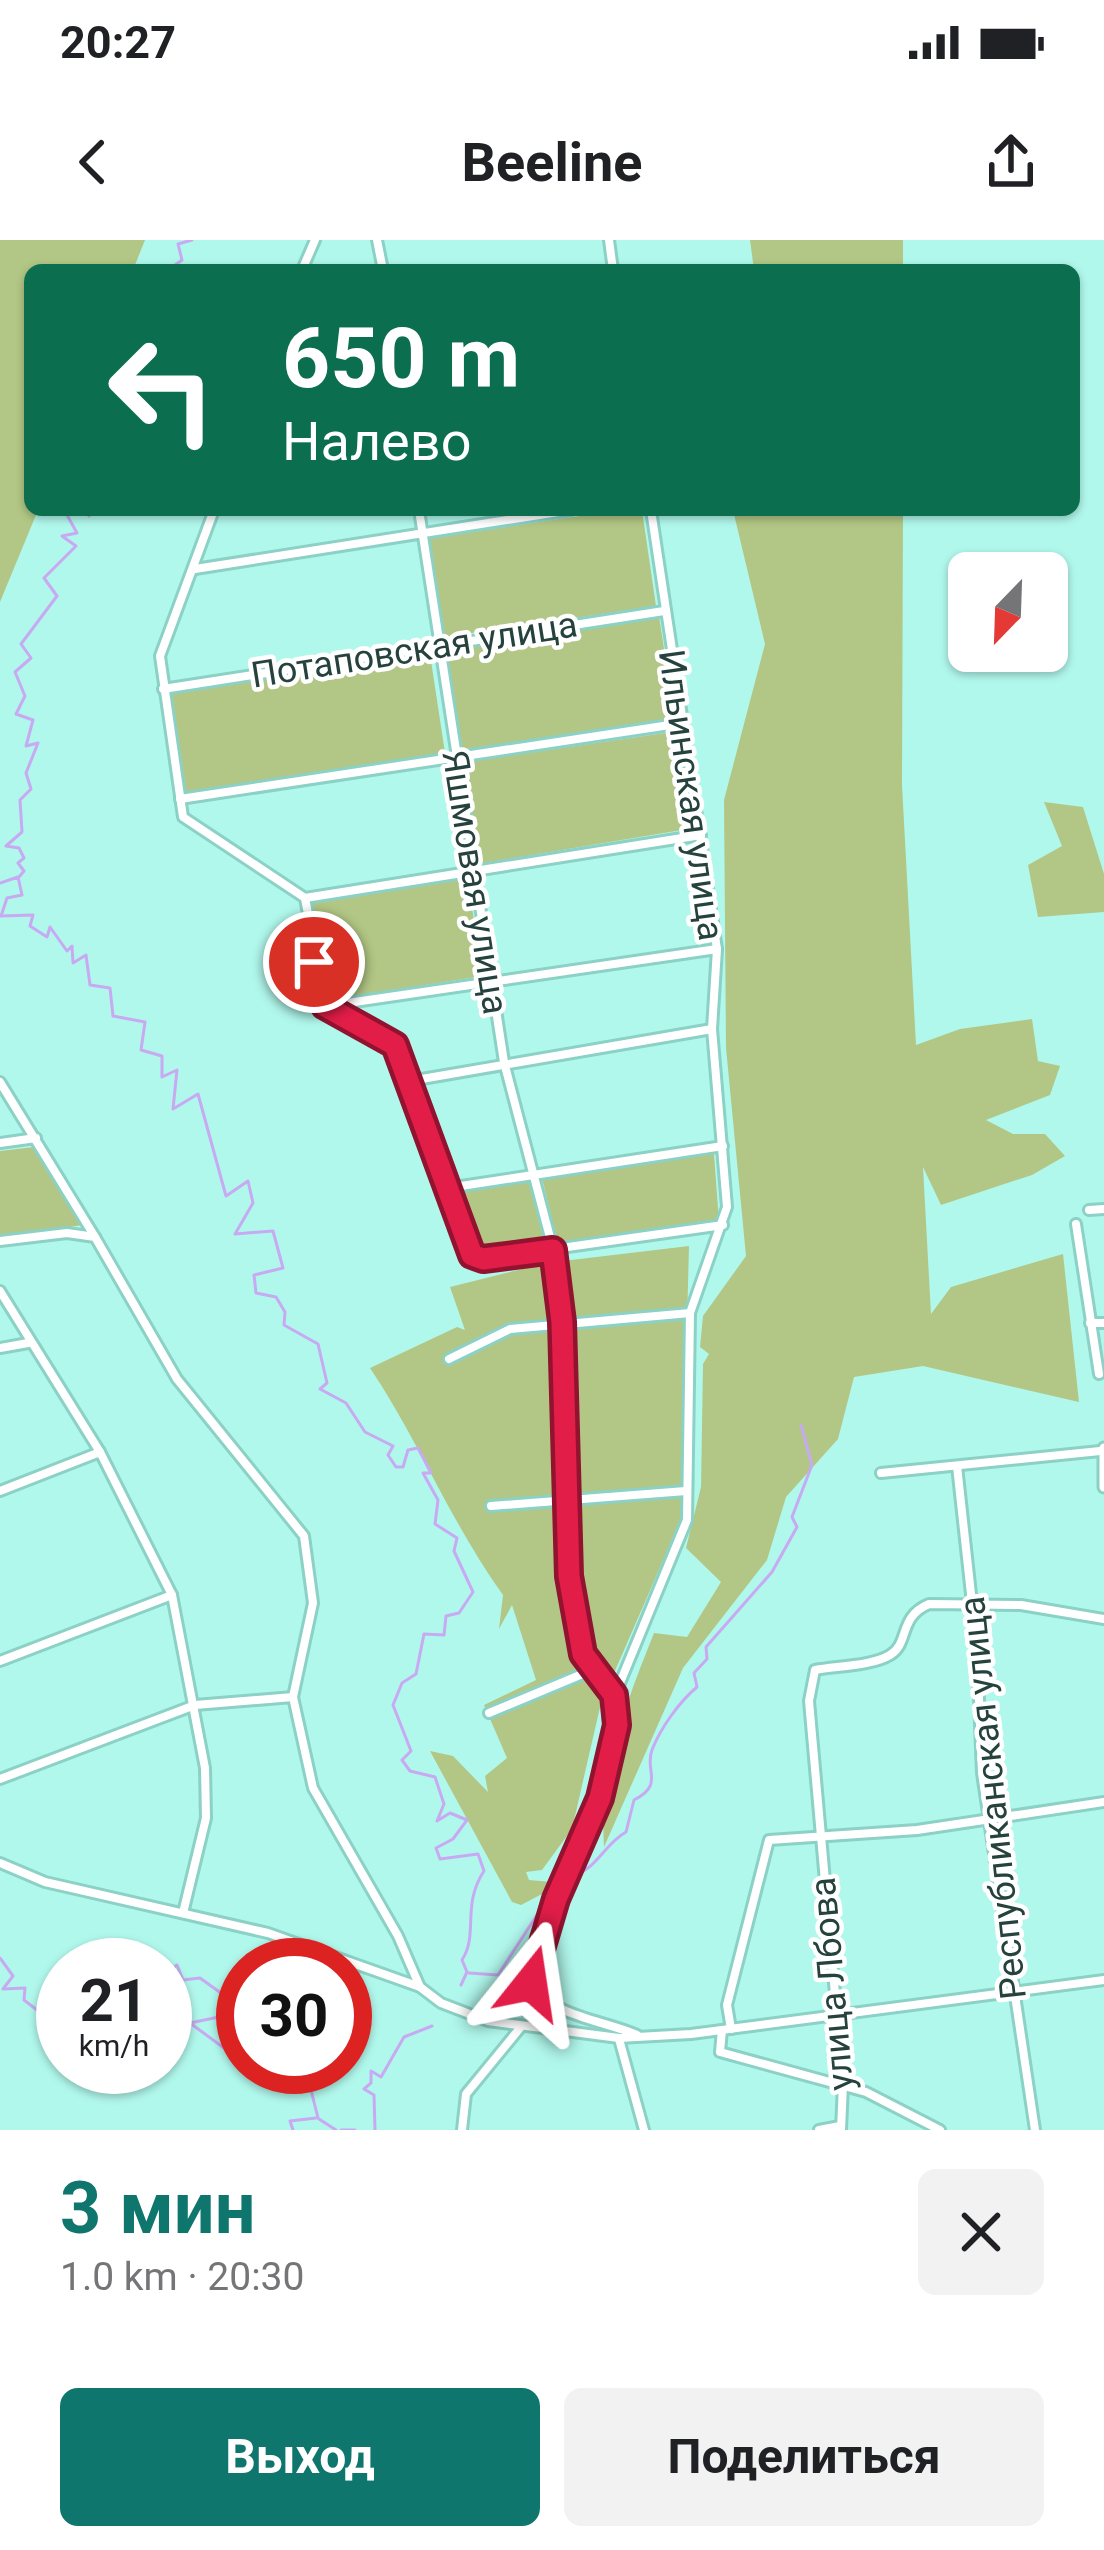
<!DOCTYPE html>
<html lang="ru">
<meta charset="utf-8">
<style>
:root{--surface:#fff;--page:#f2f2f2;--text:#202124;--muted:#757577;--accent:#0f766e}
body{margin:0;font-family:Roboto,sans-serif;background:var(--page);color:var(--text);height:100vh;display:flex;flex-direction:column;font-size:45px;white-space:nowrap}
*{box-sizing:border-box;margin:0}
p{font-size:39px;color:var(--muted)}
.icon{flex:none;width:66px;height:66px;fill:none;stroke:currentColor;stroke-width:2;stroke-linecap:round;stroke-linejoin:round}
.map{position:relative;height:1890px;overflow:hidden}
.panel{display:flex;flex-direction:column;background:var(--surface);flex:1}
.panel>*{flex:none}
.hud{position:absolute;left:24px;top:24px;width:1056px;height:252px;border-radius:18px;box-shadow:0 3px 9px #0004;background:#0b6e4f;color:#fff;overflow:hidden}
.needle{width:78px;rotate:203deg}
.tools{position:absolute;left:948px;top:312px;display:grid;gap:24px}
.tools a{display:grid;place-items:center;width:120px;height:120px;border-radius:18px;background:var(--surface);box-shadow:0 3px 9px #0004;font-size:60px}
.speed{position:absolute;left:36px;top:1698px;display:flex;gap:24px;font-size:60px;font-weight:700;text-align:center}
.speed>*{display:grid;place-content:center;width:156px;height:156px;border-radius:50%;background:var(--surface);box-shadow:0 3px 9px #0004;line-height:1}
.speed small{font-size:30px;font-weight:400}
.speed .limit{border:18px solid #d22;background:#fff;color:#111}
.pin{position:absolute;display:grid;place-items:center;width:102px;height:102px;color:#fff;margin:-51px;border:6px solid #fff;border-radius:50%;box-shadow:0 3px 12px #0007}
.me{position:absolute;width:132px;margin:-66px;rotate:15deg;stroke-linejoin:round;filter:drop-shadow(0 0 9px #0008)}
.turn{display:flex;align-items:center;gap:42px;height:252px;padding:0 60px;font-size:54px}
.turn .icon{width:156px;height:156px;stroke-width:2.5}
.turn b{display:block;font-size:84px;line-height:102px}
.round{display:grid;place-items:center;flex:none;width:126px;height:126px;border-radius:18px;background:var(--page)}
.head{display:flex;align-items:center;justify-content:space-between;height:204px;padding:0 60px}
h1{font-size:72px;font-weight:700;line-height:90px;color:var(--accent)}
.primary-button{display:flex;gap:24px;margin-top:auto;padding:24px 60px}
.primary-button a{flex:1;height:138px;border-radius:18px;background:var(--accent);color:#fff;font-size:48px;font-weight:700;line-height:138px;text-align:center}
.primary-button a+a{background:var(--page);color:var(--text)}
.status{display:flex;justify-content:space-between;align-items:center;height:84px;padding:0 60px;background:var(--surface);direction:ltr}
.status svg{height:33px;fill:currentColor}
header{display:flex;justify-content:space-between;align-items:center;height:156px;padding:0 60px;background:var(--surface);font-size:54px;font-weight:700}
.map>svg:first-child{display:block}
</style>
<div class="status"><b>20:27</b><svg viewBox="0 0 49 12"><path d="M0 12V9h3v3zM5 12V6h3v6zM10 12V3h3v9zM15 12V0h3v12zM26 1h20v11H26zM47 4h2v5h-2z"/></svg></div>
<header><svg class="icon" aria-label="back" viewBox="0 0 24 24"><path d="M15 5l-7 7 7 7"/></svg>Beeline<svg class="icon" aria-label="share" viewBox="0 0 24 24"><path d="M12 15V3M7 8l5-5 5 5M5 13v7h14v-7"/></svg></header>
<div class="map">
<svg width="1104" height="1890" viewBox="0 0 1104 1890">
<rect width="100%" height="100%" fill="#b1f8ec"/>
<g fill="#b2c785">
<path d="M 0,0 L 145,0 L 133,30 L 30,30 L 30,270 L 38,270 L 0,362 Z"/>
<path d="M 750,0 L 903,0 L 903,30 L 754,30 Z"/>
<path d="M 621,270 L 642,270 L 656,366 L 444,397 L 429,298 Z"/>
<path d="M 733,270 L 903,270 L 902,545 L 916,805 L 960,789 L 1032,779 L 1038,821 L 1060,826 L 1050,855 L 986,880 L 1013,894 L 1045,894 L 1065,916 L 1032,935 L 941,965 L 923,927 L 931,1074 L 951,1047 L 1063,1014 L 1079,1162 L 923,1126 L 854,1137 L 838,1199 L 786,1257 L 767,1320 L 683,1428 L 604,1607 C 599,1533 627,1460 654,1393 L 687,1397 L 721,1342 L 686,1308 L 701,1247 L 703,1124 L 709,1114 L 700,1107 L 703,1076 L 746,1016 L 726,808 L 724,560 L 765,404 Z"/>
<path d="M 659,376 L 675,480 L 462,512 L 446,409 Z"/>
<path d="M 430,414 L 445,513 L 186,552 L 171,453 Z"/>
<path d="M 679,491 L 694,588 L 478,624 L 464,522 Z"/>
<path d="M 1044,562 L 1083,567 L 1104,634 L 1104,672 L 1038,677 L 1028,625 L 1062,606 Z"/>
<path d="M 467,637 L 483,736 L 328,760 L 312,661 Z"/>
<path d="M 34,907 L 83,985 L 0,997 L 0,911 Z"/>
<path d="M 714,914 L 719,981 L 558,1005 L 542,938 Z"/>
<path d="M 529,939 L 545,1005 L 478,1012 L 456,950 Z"/>
<path d="M 689,1006 L 682,1277 L 601,1463 L 572,1589 L 542,1630 L 526,1632 L 529,1640 L 563,1643 L 521,1665 L 512,1662 L 430,1511 L 453,1516 L 488,1552 L 485,1536 L 507,1518 L 484,1465 L 536,1440 L 512,1365 L 499,1389 L 503,1355 C 451,1283 419,1201 370,1128 L 457,1087 L 465,1090 L 450,1047 L 546,1023 Z"/>
</g>
<g fill="none" stroke-linecap="round" stroke-linejoin="round">
<g stroke="#c7aaf1" stroke-width="3">
<path d="M 168,30 L 182,20 L 178,4 L 192,0"/>
<path d="M 85,270 L 89,276 L 89,270"/>
<path d="M 19,637 L 24,631 L 18,623 L 24,618 L 19,608 L 6,606 L 22,592 L 20,560 L 31,549 L 26,533 L 38,503 L 26,506 L 33,480 L 16,474 L 25,456 L 15,432 L 31,418 L 21,404 L 57,356 L 44,338 L 76,306 L 62,296 L 77,293 L 67,275 L 71,270"/>
<path d="M 0,643 L 18,637 L 22,655 L 7,658 L 1,676 L 33,675 L 30,686 L 47,697 L 50,687 L 67,711 L 72,706 L 73,723 L 86,715 L 90,745 L 110,748 L 113,776 L 145,782 L 141,810 L 162,816 L 162,837 L 177,830 L 173,869 L 198,854 L 226,956 L 248,941 L 253,963 L 235,994 L 273,991 L 283,1028 L 254,1035 L 256,1053 L 276,1057 L 285,1072 L 284,1085 L 318,1104 L 327,1143 L 320,1149 L 346,1163 L 365,1192 L 393,1206 L 388,1215 L 396,1227 L 403,1227 L 408,1210 L 418,1208 L 431,1233 L 423,1233 L 438,1260 L 435,1284 L 457,1298 L 454,1311 L 473,1352 L 459,1373 L 446,1376 L 444,1395 L 424,1394 L 416,1434 L 402,1443 L 393,1465 L 411,1511 L 402,1520 L 410,1531 L 435,1537 L 444,1564 L 437,1581 L 450,1573 L 467,1580 L 453,1599 L 436,1608 L 440,1619 L 478,1614 L 484,1631 C 461,1666 479,1694 462,1720 L 467,1732 L 461,1745"/>
<path d="M 552,1682 L 577,1634 C 597,1627 606,1603 626,1592 L 634,1560 C 665,1544 644,1531 652,1510 C 660,1489 679,1462 697,1447 L 694,1433 L 707,1419 L 706,1407 L 772,1332 L 797,1287 L 792,1277 L 812,1225 L 801,1185"/>
<path d="M 0,1718 L 13,1736 L 3,1749 L 25,1748 L 24,1760 L 63,1790"/>
<path d="M 136,1725 L 146,1717 L 147,1725"/>
<path d="M 469,1733 L 498,1735 L 537,1675"/>
<path d="M 165,1734 L 177,1725 L 183,1740 L 200,1738 L 243,1769"/>
<path d="M 243,1772 L 190,1783 L 243,1822"/>
<path d="M 259,1827 L 279,1833 L 293,1827"/>
<path d="M 297,1827 L 307,1834 L 318,1878"/>
<path d="M 319,1879 L 336,1890"/>
<path d="M 293,1890 L 290,1881 L 316,1878"/>
<path d="M 341,1890 L 355,1890"/>
<path d="M 375,1890 L 374,1855 L 364,1849 L 371,1843 L 371,1831 L 381,1837 L 404,1797 L 432,1786"/>
</g>
<g stroke="#8bd1c5" stroke-width="14">
<g id="minor">
<path d="M 377,0 L 383,30"/>
<path d="M 609,0 L 613,30"/>
<path d="M 302,30 L 315,0"/>
<path d="M 214,270 L 160,416 L 183,577 L 305,658 L 325,766 L 395,805 L 472,1015 L 483,1019 L 723,985"/>
<path d="M 419,270 L 504,822 L 553,1009 L 562,1082 L 569,1336 L 578,1395 L 592,1430 L 615,1455 L 617,1485 L 600,1559 L 556,1659 L 531,1743 C 554,1778 601,1779 637,1795"/>
<path d="M 195,329 L 571,270"/>
<path d="M 163,449 L 664,371"/>
<path d="M 180,559 L 683,483"/>
<path d="M 305,658 L 701,595"/>
<path d="M 327,766 L 717,709"/>
<path d="M 410,841 L 712,789"/>
<path d="M 0,842 L 95,997"/>
<path d="M 0,903 L 36,898"/>
<path d="M 448,948 L 723,906"/>
<path d="M 1089,970 L 1104,969"/>
<path d="M 1076,984 L 1099,1134"/>
<path d="M 0,1001 L 67,993 L 95,997 L 177,1139 L 304,1296 L 313,1363 L 293,1457 L 313,1548 L 398,1696 L 420,1747 L 441,1763 L 488,1781 L 619,1798 L 691,1794 L 1104,1740"/>
<path d="M 0,1051 L 100,1212 L 172,1355 L 205,1528 L 206,1578 L 183,1673"/>
<path d="M 1090,1083 L 1104,1083"/>
<path d="M 0,1108 L 28,1103"/>
<path d="M 449,1119 L 510,1089 L 690,1073"/>
<path d="M 957,1226 L 977,1409 L 982,1533 L 1035,1890"/>
<path d="M 881,1233 L 1100,1211"/>
<path d="M 0,1251 L 100,1212"/>
<path d="M 491,1266 L 686,1251"/>
<path d="M 0,1421 L 172,1355"/>
<path d="M 615,1455 L 687,1280 L 690,1073 L 727,967 L 712,789 L 717,709 L 651,270"/>
<path d="M 489,1473 L 592,1430"/>
<path d="M 0,1539 L 195,1465 L 293,1457"/>
<path d="M 0,1623 L 45,1642 L 268,1693 L 420,1747"/>
<path d="M 731,1789 L 727,1765 L 769,1600 L 917,1590 L 1104,1562"/>
<path d="M 722,1790 L 720,1812 L 866,1852 L 940,1890"/>
<path d="M 619,1799 L 644,1890"/>
<path d="M 462,1890 L 466,1854 L 520,1788"/>
<path d="M 819,1890 L 840,1886"/>
<path d="M 841,1890 L 843,1844 L 809,1461 L 815,1430 C 836,1426 872,1426 890,1415 C 910,1403 898,1377 929,1364 L 1021,1365 L 1104,1379"/>
</g>
</g>
<g stroke="#8bd1c5" stroke-width="15">
<path id="tertiary" d="M 1104,1208 L 1104,1247"/>
</g>
<use href="#minor" stroke="#fff" stroke-width="8"/>
<use href="#tertiary" stroke="#fff" stroke-width="9"/>
</g>
<g fill="none" stroke-linecap="round" stroke-linejoin="round">
<g stroke="#92132f" stroke-width="30">
<path id="route" d="M 314,722 L 325,766 L 395,805 L 472,1015 L 483,1019 L 553,1010 L 562,1082 L 569,1336 L 583,1414 L 614,1455 L 617,1485 L 600,1558 L 556,1659 L 531,1743"/>
</g>
<use href="#route" stroke="#e11d48" stroke-width="21"/>
</g>
<g text-anchor="middle" stroke-width="9" stroke-linejoin="round" paint-order="stroke">
<g font-size="36" fill="#25423d" stroke="#fff">
<text transform="translate(414 409) rotate(-9)" y="13">Потаповская улица</text>
<text transform="translate(692 555) rotate(82)" y="13">Ильинская улица</text>
<text transform="translate(476 642) rotate(81)" y="13">Яшмовая улица</text>
<text transform="translate(992 1558) rotate(-96)" y="13">Республиканская улица</text>
<text transform="translate(831 1744) rotate(-95)" y="13">улица Лбова</text>
</g>
</g>
</svg>
<div class="tools">
<a><svg class="needle" viewBox="-14 -14 28 28"><path d="M0-13l5 13h-10z" fill="#e53935"/><path d="M0 13l5-13h-10z" fill="#757577"/></svg></a>
</div>
<div class="speed"><div>21<small>km/h</small></div><div class="limit">30</div></div>
<div class="pin" style="left:314px;top:722px;background:#d93025"><svg class="icon" aria-label="arrive" viewBox="0 0 24 24"><path d="M6 21V4h12l-3 4 3 4H6"/></svg></div>
<svg class="me" style="left:531px;top:1743px" viewBox="-20 -20 40 40"><path d="M0-17L14 15 0 8-14 15z" fill="#e11d48" stroke="#fff" stroke-width="4"/></svg>
<div class="hud">
<div class="turn"><svg class="icon" aria-label="left" viewBox="0 0 24 24"><path d="M17 20v-9H6M10 6l-5 5 5 5"/></svg><div><b>650 m</b>Налево</div></div>
</div>
</div>
<section class="panel">
<div class="head"><div><h1>3 мин</h1><p>1.0 km · 20:30</p></div><a class="round"><svg class="icon" aria-label="close" viewBox="0 0 24 24"><path d="M6 6l12 12M18 6L6 18"/></svg></a></div>
<div class="primary-button"><a>Выход</a><a>Поделиться</a></div>
</section>
